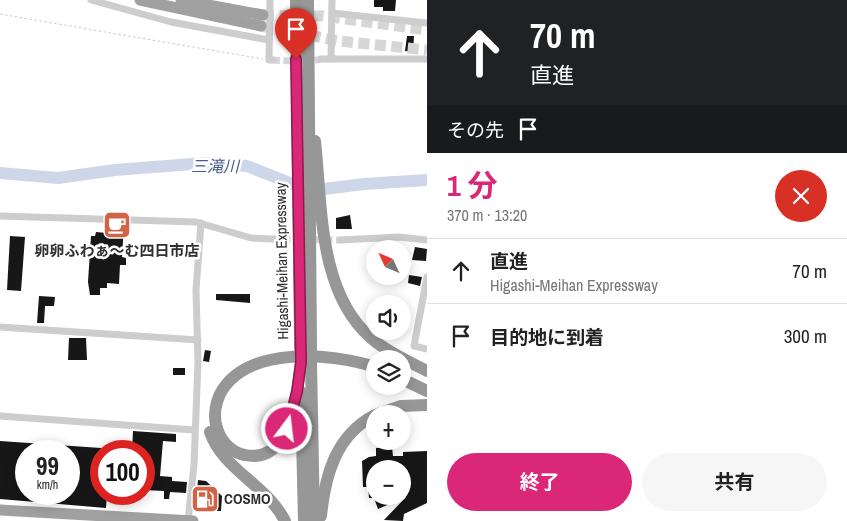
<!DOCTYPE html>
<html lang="ja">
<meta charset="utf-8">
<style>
:root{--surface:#fff;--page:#f6f6f6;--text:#222;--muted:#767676;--line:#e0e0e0;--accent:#db2777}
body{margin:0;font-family:"Archivo Narrow","Noto Sans JP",sans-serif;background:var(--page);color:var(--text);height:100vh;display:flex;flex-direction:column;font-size:19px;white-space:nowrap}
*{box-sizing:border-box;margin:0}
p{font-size:16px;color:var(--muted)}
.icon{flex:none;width:28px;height:28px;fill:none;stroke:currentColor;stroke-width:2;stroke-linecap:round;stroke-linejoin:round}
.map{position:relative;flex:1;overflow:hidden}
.details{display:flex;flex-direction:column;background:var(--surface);width:420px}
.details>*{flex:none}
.top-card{background:#202124;color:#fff;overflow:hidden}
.needle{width:32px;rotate:314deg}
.controls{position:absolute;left:366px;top:240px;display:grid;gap:10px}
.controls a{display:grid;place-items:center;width:45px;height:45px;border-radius:50%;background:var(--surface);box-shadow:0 2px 12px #0003;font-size:25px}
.speed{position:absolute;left:15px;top:440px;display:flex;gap:10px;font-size:25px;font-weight:700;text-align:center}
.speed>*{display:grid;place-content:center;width:65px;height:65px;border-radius:50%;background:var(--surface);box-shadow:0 2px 12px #0003;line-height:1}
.speed small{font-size:12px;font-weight:400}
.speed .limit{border:8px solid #d22;background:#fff;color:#111}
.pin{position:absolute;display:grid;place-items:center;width:42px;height:42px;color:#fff;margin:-51px -21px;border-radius:50% 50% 50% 0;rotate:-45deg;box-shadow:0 0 5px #0007}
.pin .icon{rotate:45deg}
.me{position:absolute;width:55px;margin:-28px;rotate:15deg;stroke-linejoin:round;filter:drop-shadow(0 0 4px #0008)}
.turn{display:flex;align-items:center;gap:18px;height:105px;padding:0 20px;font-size:22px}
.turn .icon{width:65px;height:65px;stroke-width:2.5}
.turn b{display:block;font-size:35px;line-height:42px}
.then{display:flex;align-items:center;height:48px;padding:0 20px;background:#0003;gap:10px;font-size:19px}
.round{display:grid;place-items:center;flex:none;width:52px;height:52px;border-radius:26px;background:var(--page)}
.head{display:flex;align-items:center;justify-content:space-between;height:85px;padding:0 20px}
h1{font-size:30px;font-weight:700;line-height:38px;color:var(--accent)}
.action{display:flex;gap:10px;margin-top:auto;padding:10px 20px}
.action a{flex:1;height:58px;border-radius:30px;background:var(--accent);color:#fff;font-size:20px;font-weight:700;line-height:58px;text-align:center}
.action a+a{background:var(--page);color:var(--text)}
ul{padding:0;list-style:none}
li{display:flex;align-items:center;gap:15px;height:65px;padding:0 20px;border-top:1px solid var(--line)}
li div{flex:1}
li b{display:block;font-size:19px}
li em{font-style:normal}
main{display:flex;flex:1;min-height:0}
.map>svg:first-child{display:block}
</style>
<main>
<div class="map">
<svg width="427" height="521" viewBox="0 0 427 521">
<rect width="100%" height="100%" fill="#fff"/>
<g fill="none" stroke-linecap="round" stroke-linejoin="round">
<path stroke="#ced6e9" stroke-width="12" d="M 0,173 L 58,178 L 115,170 L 205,163 L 247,166 L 300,187 L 324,189 L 364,184 L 427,180"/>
</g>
<g fill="#171717" fill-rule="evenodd">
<path d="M 374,0 L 396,0 L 395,11 L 383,11 L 383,7 L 374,7 Z"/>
<path d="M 407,36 L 414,36 L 413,52 L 405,51 Z"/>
<path d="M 350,215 L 352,229 L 336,229 L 336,218 Z"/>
<path d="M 108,225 L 124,225 L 122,257 L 126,258 L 126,265 L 120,265 L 119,284 L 107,283 L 107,288 L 100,288 L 100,295 L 90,295 L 88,282 L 91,236 L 95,236 L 96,232 L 107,233 Z"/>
<path d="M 10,236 L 25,237 L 21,291 L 7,290 Z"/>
<path d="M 415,247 L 427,249 L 426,261 L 412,260 Z"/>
<path d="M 409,275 L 422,277 L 420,286 L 408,283 Z"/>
<path d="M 216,294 L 250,294 L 250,303 L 216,300 Z"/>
<path d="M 39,296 L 55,297 L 54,306 L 45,306 L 44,323 L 37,323 Z"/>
<path d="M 69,338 L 86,338 L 87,360 L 68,360 Z"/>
<path d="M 205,350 L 211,351 L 209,362 L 203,361 Z"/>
<rect x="173" y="368" width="12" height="7"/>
<path d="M 133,431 L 176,434 L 176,442 L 163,441 L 160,476 L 172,477 L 172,481 L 187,482 L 186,493 L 170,492 L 169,499 L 164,499 L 164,491 L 144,490 L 144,451 L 132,451 Z"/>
<path d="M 0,441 L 101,448 L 101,494 L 107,494 L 106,508 L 0,499 ZM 26,451 L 69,451 L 69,494 L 26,494 Z"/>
<path d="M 392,447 L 393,456 L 403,456 L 403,452 L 427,451 L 427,503 L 404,514 L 403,521 L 384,520 L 406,497 L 378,509 L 374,498 L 369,498 L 368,487 L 363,487 L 362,461 L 369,457 L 376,456 L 376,448 ZM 375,469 L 402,469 L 402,496 L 375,496 Z"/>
<path d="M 198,480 L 206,481 L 222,496 L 221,511 L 195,510 Z"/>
</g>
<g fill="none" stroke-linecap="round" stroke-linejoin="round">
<g stroke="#d6d6d6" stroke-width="7" stroke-dasharray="7 3.5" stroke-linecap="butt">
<path d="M 273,60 L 307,62 L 321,59"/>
<path d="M 273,239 L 341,240"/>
</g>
<g stroke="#d6d6d6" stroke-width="11" stroke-dasharray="11 5.5" stroke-linecap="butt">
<path d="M 263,15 L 323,16 L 427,30"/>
<path d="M 261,26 L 339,41 L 427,50"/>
</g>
<path stroke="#cacaca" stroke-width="1" stroke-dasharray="2.5 2.5" stroke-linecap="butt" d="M 0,14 L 263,59"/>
<g stroke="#cdcdcd" stroke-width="7">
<path d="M 91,0 L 171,22 L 269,40"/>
<path d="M 270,0 L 269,60 L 273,60"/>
<path d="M 332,13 L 427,23"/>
<path d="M 321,59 L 427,59"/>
<path d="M 331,59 L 332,0"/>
<path d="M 0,216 L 196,222 L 251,238 L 273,239"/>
<path d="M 341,240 L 399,237 L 427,240"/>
<path d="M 427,277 L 414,346 L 427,349"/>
<path d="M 0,327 L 198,340"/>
<path d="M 0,416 L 194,430"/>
<path d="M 188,521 L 194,465 L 198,361 L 196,290 L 201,223"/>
</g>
<g stroke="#a0a0a0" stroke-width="11">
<path d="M 140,0 L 261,26"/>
<path d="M 181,0 L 263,15"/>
<path d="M 0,510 L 193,521"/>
</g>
<g stroke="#979797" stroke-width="12">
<path d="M 296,0 L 300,344"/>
<path d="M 308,0 L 311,343"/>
<path d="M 315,141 C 322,205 318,292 371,338 C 387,352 408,361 427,371"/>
<path d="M 301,362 C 297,391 292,465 245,455 C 233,453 222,443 218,431 C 213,419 215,405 220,394 C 246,345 332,353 375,367"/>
<path d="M 311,362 L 314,521"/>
<path d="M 402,379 L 427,391"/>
<path d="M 301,392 L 304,521"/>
<path d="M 378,414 L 401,406 L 427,405"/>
<path d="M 210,432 C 223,470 267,485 285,521"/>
<path d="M 321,516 C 325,475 336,435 375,415"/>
</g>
<g stroke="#979797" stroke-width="12">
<path d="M 311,343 L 311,362"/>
<path d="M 300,344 L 301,362"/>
</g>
</g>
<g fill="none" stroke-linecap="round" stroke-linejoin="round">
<g stroke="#8e194d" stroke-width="12">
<path id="route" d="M 287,429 L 297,392 L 301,362 L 296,59"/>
</g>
<use href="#route" stroke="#db2777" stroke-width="9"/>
</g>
<defs>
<g id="cafe-square" transform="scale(1.4375)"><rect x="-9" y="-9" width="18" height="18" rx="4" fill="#d36345" stroke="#fff"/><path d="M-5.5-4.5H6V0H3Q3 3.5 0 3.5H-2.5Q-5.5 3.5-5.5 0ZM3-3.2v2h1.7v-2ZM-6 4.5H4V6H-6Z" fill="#fff"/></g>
<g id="fuel-square" transform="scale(1.4375)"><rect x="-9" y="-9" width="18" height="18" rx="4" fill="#d36345" stroke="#fff"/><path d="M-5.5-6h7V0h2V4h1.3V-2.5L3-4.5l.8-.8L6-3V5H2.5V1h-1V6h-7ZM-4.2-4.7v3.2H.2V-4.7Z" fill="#fff"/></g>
</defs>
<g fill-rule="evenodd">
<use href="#cafe-square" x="117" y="225"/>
<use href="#fuel-square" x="205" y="499"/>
</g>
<g text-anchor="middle" stroke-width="5" stroke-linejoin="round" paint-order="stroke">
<g font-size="15" font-weight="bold" fill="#303030" stroke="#fff">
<text x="117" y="256">卵卵ふわぁ～む四日市店</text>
<text x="224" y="504" text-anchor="start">COSMO</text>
</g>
<g font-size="15" fill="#303030" stroke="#fff">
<text transform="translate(282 261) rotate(-91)" y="5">Higashi-Meihan Expressway</text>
</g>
<g font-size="16" font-style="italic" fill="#465c8a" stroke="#fff">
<text x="215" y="172">三滝川</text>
</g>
</g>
</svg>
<div class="controls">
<a><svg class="needle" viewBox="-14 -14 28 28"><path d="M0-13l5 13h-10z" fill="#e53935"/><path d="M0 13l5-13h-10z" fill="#767676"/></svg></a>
<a><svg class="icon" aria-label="sound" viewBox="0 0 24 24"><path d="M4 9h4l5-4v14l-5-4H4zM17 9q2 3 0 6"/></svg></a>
<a><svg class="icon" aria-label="layers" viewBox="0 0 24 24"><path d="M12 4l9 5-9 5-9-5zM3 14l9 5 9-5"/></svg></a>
<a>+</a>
<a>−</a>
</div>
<div class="speed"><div>99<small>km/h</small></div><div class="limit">100</div></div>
<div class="pin" style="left:296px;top:59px;background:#d93025"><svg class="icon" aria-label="arrive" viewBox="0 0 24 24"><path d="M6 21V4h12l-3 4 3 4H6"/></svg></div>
<svg class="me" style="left:287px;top:429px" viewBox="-20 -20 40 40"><circle r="17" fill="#db2777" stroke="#fff" stroke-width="3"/><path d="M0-11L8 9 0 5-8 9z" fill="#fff"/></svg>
</div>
<section class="details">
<div class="top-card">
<div class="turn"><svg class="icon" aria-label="ahead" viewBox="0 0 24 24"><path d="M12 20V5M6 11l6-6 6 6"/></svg><div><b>70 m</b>直進</div></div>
<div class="then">その先<svg class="icon" aria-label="arrive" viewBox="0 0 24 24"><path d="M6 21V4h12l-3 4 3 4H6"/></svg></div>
</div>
<div class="head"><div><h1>1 分</h1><p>370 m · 13:20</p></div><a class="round" style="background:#d93025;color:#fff"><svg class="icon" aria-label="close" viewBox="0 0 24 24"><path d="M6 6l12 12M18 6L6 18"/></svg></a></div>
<ul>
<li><svg class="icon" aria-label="ahead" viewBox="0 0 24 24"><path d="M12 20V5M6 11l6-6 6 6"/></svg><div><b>直進</b><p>Higashi-Meihan Expressway</p></div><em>70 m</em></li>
<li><svg class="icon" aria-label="arrive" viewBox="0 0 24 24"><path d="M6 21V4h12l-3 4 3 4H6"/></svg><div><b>目的地に到着</b></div><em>300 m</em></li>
</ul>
<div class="action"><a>終了</a><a>共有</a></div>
</section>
</main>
